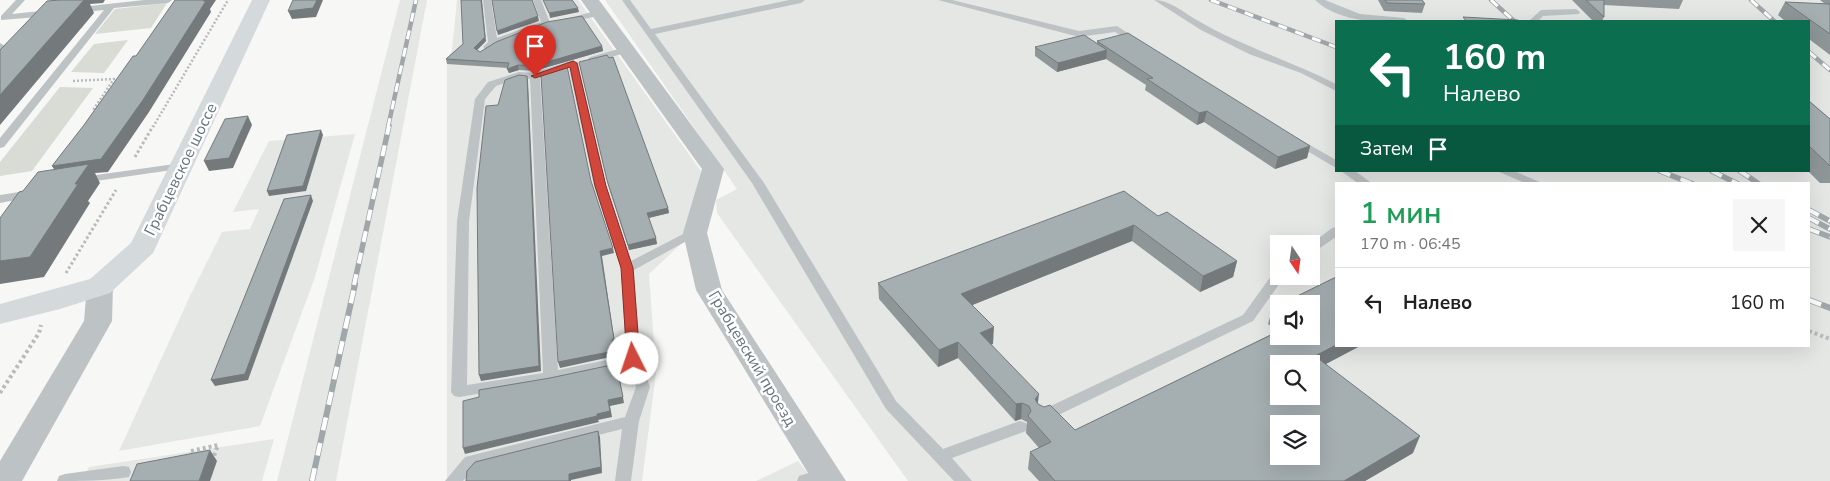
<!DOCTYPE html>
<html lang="ru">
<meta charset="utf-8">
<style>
:root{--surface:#fff;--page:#f6f6f6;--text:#202124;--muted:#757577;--line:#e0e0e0}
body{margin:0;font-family:"Nunito Sans",sans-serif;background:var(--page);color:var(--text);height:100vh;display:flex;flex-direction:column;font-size:19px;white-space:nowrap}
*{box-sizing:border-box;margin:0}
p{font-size:16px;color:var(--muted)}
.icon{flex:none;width:28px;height:28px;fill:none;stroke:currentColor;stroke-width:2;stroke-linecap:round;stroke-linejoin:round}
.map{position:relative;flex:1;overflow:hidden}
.side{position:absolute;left:1335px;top:182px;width:475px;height:165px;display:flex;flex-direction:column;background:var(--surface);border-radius:0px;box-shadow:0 5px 20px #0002}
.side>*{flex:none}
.hud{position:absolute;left:1335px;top:20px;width:475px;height:152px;border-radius:0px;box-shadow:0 5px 20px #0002;background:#0b6e4f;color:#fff;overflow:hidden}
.needle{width:32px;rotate:167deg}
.fabs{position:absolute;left:1270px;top:235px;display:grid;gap:10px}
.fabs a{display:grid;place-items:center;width:50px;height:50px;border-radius:0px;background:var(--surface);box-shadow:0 5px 20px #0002;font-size:25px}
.pin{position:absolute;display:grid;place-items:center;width:42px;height:42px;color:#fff;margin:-51px -21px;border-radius:50% 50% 50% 0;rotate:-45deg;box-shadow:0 0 5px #0007}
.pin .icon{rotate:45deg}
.me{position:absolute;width:55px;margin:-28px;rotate:356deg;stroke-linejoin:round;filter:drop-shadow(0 0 4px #0008)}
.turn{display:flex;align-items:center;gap:18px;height:105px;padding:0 25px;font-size:22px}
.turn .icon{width:65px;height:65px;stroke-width:2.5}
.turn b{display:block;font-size:35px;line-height:42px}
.then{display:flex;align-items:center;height:48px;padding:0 25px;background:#0003;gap:10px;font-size:19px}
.round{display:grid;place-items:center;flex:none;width:52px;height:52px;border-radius:0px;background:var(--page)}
.headline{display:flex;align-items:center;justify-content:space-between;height:85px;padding:0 25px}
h1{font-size:30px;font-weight:600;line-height:38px;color:#1e9e55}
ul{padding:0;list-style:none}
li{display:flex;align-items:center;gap:15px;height:70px;padding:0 25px;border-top:1px solid var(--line)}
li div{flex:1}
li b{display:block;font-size:19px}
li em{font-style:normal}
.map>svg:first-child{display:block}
</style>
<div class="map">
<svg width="1830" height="481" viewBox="0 0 1830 481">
<rect width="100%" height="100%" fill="#f7f7f5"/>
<g fill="#e5e7e5" fill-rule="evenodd">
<path d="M 400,0 L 427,0 L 336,481 L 277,481 Z"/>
<path d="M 457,0 L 578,0 L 701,171 L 682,243 L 649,274 L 656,373 L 642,481 L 447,481 L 447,64 L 452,50 Z"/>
<path d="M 605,0 L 1830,0 L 1830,481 L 908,481 L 717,213 L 716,200 L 737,189 ZM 1336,21 L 1809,21 L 1809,171 L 1336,171 ZM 1336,184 L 1809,184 L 1809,346 L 1336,346 ZM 1279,244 L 1311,244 L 1311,276 L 1279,276 ZM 1279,304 L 1311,304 L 1311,336 L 1279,336 ZM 1279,364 L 1311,364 L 1311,396 L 1279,396 ZM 1279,424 L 1311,424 L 1311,456 L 1279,456 Z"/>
<path d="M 355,134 L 315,277 L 260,426 L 119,451 L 190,296 L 222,232 L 250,229 L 259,209 L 233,212 L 269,141 Z"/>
<path d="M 274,439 L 262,481 L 81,481 L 89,467 Z"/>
<path d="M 798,461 L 814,481 L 756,481 Z"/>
</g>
<g fill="#d8dcd5">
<path d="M 167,3 L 151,28 L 95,34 L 115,9 Z"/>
<path d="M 128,40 L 104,73 L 71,72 L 94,44 Z"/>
<path d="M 60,87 L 93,88 L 32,171 L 0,176 L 0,162 Z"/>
</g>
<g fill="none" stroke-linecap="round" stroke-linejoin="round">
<g stroke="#b7bbbd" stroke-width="2.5" stroke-dasharray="2 2" stroke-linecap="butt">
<path d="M 73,81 L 114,79 L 93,110"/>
<path d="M 153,127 L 228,0"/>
</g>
<g stroke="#b7bbbd" stroke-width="3" stroke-dasharray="2.5 2.5" stroke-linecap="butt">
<path d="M 135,157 L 153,126"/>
<path d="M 66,273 L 116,190"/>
</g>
<g stroke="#b7bbbd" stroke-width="4" stroke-dasharray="3 3" stroke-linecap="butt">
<path d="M 1809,331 L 1830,339"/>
<path d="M 0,393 L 39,333 L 41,325"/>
<path d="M 191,451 L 218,445 L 213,459"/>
</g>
<g fill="#bdc2c4" fill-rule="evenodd">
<path d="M 16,0 L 25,0 L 12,14 L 50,10 L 54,13 L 50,16 L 1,20 L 1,16 Z"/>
<path d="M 144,0 L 172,0 L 168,3 L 114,8 L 4,147 L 0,148 L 0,138 L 104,10 L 75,13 L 72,12 L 72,8 Z"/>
<path d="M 483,0 L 491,0 L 497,38 L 541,22 L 533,0 L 541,0 L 550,23 L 496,45 L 491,49 L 485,49 L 483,47 L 488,42 Z"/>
<path d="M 622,0 L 630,0 L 651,29 L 789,0 L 805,0 L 801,3 L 655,34 L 764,183 L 896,401 L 943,449 L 1014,423 L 1020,421 L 1026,423 L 1028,427 L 1026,431 L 952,458 L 972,481 L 954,481 L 886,409 L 752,183 Z"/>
<path d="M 938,0 L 952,0 L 1079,31 L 1117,26 L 1143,43 L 1141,45 L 1135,45 L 1115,32 L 1079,37 Z"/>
<path d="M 1154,0 C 1169,0 1182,11 1195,19 C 1240,46 1290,60 1336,84 L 1336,91 L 1301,73 L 1249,54 L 1201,30 Z"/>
<path d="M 1315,0 L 1325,0 L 1360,14 L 1404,18 L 1408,21 C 1379,23 1338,22 1315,0 Z"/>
<path d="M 1576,9 L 1580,12 L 1579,14 L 1543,16 L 1538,21 L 1529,21 L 1541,10 Z"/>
<path d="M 599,10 L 602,11 L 602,15 L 566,23 L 562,20 Z"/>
<path d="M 0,43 L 5,46 L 7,53 L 5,66 L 0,69 Z"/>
<path d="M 626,47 L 631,50 L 629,52 L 593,62 L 588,59 L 590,57 Z"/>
<path d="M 573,60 L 578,63 L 606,186 L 631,261 L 691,230 L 695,229 L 701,233 L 634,270 L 640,359 L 650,387 L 639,421 L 631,481 L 615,481 L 622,429 L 476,466 L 463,481 L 445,481 L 465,457 L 625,417 L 636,387 L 628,365 L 551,382 L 459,397 L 454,396 L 451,392 L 457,221 L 475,99 L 488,82 L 519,72 L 534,73 ZM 569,68 L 594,186 L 621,268 L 626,356 L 558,370 L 540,78 ZM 520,78 L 530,79 L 543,373 L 467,385 L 469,221 L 485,99 L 496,86 Z"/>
<path d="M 1296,137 L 1336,160 L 1336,168 L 1292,142 L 1291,140 L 1292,138 Z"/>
<path d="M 182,163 L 188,166 L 186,168 L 82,183 L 76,180 L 82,177 Z"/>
<path d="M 1341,171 L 1355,171 L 1373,184 L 1359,184 Z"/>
<path d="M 1497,171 L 1514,171 L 1544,184 L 1527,184 Z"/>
<path d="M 32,190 L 38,194 L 36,196 L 0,203 L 0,195 Z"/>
<path d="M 1336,227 L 1336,237 L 1311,254 L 1311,244 L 1332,228 Z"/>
<path d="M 1279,271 L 1279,276 L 1285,276 L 1253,321 L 1048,420 L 1043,422 L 1038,420 L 1035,416 L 1038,412 L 1243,315 L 1274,272 Z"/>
<path d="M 123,466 L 129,467 L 131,472 L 129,477 C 106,481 80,481 57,481 L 59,476 L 65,474 Z"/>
<path d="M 824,468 L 830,469 L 833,481 L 797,481 L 799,476 Z"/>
</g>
<g fill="#bdc2c4" fill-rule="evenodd">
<path d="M 581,0 L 599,0 L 724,169 L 707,233 L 722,290 L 846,481 L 813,481 L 696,290 L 683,233 L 702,169 Z"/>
<path d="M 100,278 L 109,280 L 113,286 L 112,321 L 22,481 L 0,481 L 0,461 L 84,321 L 87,286 L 91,280 Z"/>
</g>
<path fill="#d4d9db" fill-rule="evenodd" d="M 252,0 L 270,0 L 153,253 L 110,293 L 60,309 L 0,324 L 0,304 L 90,279 L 131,243 Z"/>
<g stroke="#9fa7aa" stroke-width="4.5">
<g id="rail-far2">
<path d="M 1211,0 L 1336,47"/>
<path d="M 1491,0 L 1514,21"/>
<path d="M 1751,0 L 1774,21"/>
<path d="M 1809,52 L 1830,70"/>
<path d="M 388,127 L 416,0"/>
</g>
</g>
<g stroke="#9fa7aa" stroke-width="5.5">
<g id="rail-far1">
<path d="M 1660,171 L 1693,184"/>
<path d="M 1712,171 L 1738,184"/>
<path d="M 1740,171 L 1759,184"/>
<path d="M 1809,210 L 1830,221"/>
<path d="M 1809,218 L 1830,229"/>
<path d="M 1809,229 L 1830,237"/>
<path d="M 354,285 L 389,126"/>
</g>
</g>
<g stroke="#9fa7aa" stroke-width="6">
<g id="rail">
<path d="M 1809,300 L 1830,308"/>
<path d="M 312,481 L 355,284"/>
</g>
</g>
<use href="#rail-far2" stroke="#fff" stroke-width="3" stroke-dasharray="9" stroke-linecap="butt"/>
<use href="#rail-far1" stroke="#fff" stroke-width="4" stroke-dasharray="11" stroke-linecap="butt"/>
<use href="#rail" stroke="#fff" stroke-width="4.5" stroke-dasharray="13" stroke-linecap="butt"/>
</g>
<g fill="#8e9698">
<path d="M 1378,0 L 1422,0 L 1425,4 L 1422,13 L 1384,11 Z"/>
<path d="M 1572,0 L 1683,0 L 1679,9 L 1604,5 L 1604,17 L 1602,21 L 1593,21 Z"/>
<path d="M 1820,0 L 1830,0 L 1830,55 L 1809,39 L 1809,21 L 1785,21 L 1778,15 L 1785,2 L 1825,4 Z"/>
<path d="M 486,41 L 477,50 L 480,52 L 602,46 L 603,51 L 534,71 L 519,70 L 509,73 L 508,68 L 447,64 L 446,59 L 463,44 Z"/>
<path d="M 1097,41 L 1310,146 L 1307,158 L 1275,169 L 1204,122 L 1197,125 L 1145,90 L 1146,85 L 1106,59 L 1057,72 L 1035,56 L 1035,47 L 1097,43 Z"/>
<path d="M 579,62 L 668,208 L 669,213 L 649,218 L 657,244 L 629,250 L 608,185 Z"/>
<path d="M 1809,101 L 1830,119 L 1830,183 L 1820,183 L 1808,171 L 1809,171 Z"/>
<path d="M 1158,216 L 1237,261 L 1233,277 L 1200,292 L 1132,241 L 972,305 L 993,344 L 991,344 L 1038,404 L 1075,430 L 1278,331 L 1268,324 L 1273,307 L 1279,305 L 1279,336 L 1336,346 L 1360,346 L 1325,364 L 1413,453 L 1365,481 L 1039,481 L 1028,469 L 1030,452 L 1039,448 L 1026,433 L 1027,422 L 1021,419 L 1015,421 L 958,358 L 938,367 L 879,299 L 878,283 Z"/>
</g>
<g fill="#747a7c">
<path d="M 61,0 L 105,0 L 103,3 L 90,4 L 94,13 L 0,125 L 0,95 Z"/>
<path d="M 204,0 L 216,0 L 210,9 L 211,12 L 149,112 L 108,172 L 95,173 L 100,183 L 88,201 L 90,203 L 44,277 L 0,284 L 0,261 L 60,178 L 52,166 Z"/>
<path d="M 317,0 L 323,0 L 316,17 L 292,19 L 288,11 Z"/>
<path d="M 481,0 L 482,0 L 486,41 L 475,52 L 474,48 Z"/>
<path d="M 578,8 L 579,12 L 550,18 L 549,13 Z"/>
<path d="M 538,16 L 539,21 L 498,35 L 497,31 Z"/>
<path d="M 602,46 L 603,51 L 534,71 L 533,66 Z"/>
<path d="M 1107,50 L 1106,59 L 1057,72 L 1058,63 Z"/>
<path d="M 518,65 L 519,70 L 509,73 L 507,69 Z"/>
<path d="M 527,76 L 528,81 L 541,371 L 481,381 L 479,375 Z"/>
<path d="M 1207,111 L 1204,122 L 1197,125 L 1199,113 Z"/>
<path d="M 248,116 L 252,125 L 233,168 L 209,171 L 204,161 Z"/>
<path d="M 321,130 L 323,135 L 306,191 L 269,196 L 267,191 Z"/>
<path d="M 1310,146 L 1307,158 L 1275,169 L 1278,157 Z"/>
<path d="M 311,195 L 313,201 L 248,380 L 215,386 L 211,380 Z"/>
<path d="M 668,208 L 669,213 L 648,218 L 647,213 Z"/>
<path d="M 1134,225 L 1132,241 L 960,310 L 961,294 Z"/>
<path d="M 656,238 L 657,244 L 629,250 L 628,245 Z"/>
<path d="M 613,248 L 614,253 L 602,256 L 615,345 L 613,345 L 615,356 L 560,368 L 558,362 L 612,340 L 600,251 Z"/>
<path d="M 1237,261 L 1233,277 L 1200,292 L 1203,276 Z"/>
<path d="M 994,327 L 993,344 L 979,349 L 980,333 Z"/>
<path d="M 958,342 L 958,358 L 938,367 L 939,350 Z"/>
<path d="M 1336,345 L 1336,346 L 1360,346 L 1311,372 L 1315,356 Z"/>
<path d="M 618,369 L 624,403 L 610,406 L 612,417 L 598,420 L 599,422 L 465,454 L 463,448 L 597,414 L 608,400 Z"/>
<path d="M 1039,394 L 1037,410 L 1035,399 Z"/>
<path d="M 1022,403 L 1021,419 L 1015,421 L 1016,404 Z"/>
<path d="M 598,431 L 600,437 L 602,473 L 571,480 L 571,481 L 569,481 L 569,474 Z"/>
<path d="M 1420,436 L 1413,453 L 1365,481 L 1344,481 Z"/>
<path d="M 210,450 L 217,461 L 210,481 L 199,481 Z"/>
</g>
<g fill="#a5aeb1" stroke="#747a7c" fill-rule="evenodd">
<path d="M 60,0 L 84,0 L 0,95 L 0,50 L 47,1 Z"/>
<path d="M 175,0 L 204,0 L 203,1 L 206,1 L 143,100 L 101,159 L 52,166 L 84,125 L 133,56 L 136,56 Z"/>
<path d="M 293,0 L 317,0 L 313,8 L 288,11 Z"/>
<path d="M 461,0 L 481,0 L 485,37 L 474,48 L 480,52 L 496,42 L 547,22 L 582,16 L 602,46 L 533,66 L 518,65 L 507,69 L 509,63 L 446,59 L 463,44 Z"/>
<path d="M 492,0 L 532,0 L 538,16 L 497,31 Z"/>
<path d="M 543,0 L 572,0 L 578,8 L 549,13 Z"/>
<path d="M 1385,0 L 1422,0 L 1425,4 L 1387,3 Z"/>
<path d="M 1586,0 L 1604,0 L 1604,17 Z"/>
<path d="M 1785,2 L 1830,4 L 1830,34 Z"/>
<path d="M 1463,17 L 1518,20 L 1519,21 L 1466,21 Z"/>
<path d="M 1128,33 L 1310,146 L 1278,157 L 1207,111 L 1199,113 L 1147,79 L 1153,78 L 1097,41 Z"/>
<path d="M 1084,35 L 1107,50 L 1058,63 L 1035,47 Z"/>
<path d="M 607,55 L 609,58 L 613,57 L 668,208 L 647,213 L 656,238 L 628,245 L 607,180 L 579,62 Z"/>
<path d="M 567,66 L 591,181 L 613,248 L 600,251 L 614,339 L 612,340 L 614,351 L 558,362 L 541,75 Z"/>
<path d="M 519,75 L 527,76 L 539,366 L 479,375 L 477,188 L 486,106 L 498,105 L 505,80 Z"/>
<path d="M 1809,101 L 1830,119 L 1830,166 L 1809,146 Z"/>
<path d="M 248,116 L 229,158 L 204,161 L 225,119 Z"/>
<path d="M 321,130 L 303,186 L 267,191 L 287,135 Z"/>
<path d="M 89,164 L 75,184 L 78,184 L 30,257 L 0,261 L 0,218 L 19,192 L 23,191 L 38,172 Z"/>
<path d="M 1124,191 L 1158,216 L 1167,212 L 1237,261 L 1203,276 L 1134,225 L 961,294 L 994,327 L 980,333 L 1039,394 L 1035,399 L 1038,404 L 1044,407 L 1050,405 L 1075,430 L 1279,331 L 1279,336 L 1311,336 L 1311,304 L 1281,304 L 1336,277 L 1336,345 L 1315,356 L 1420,436 L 1344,481 L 1055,481 L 1030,452 L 1051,442 L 1028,416 L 1031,411 L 1029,406 L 1022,403 L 1016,404 L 958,342 L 939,350 L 878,283 ZM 1279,364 L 1311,364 L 1311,396 L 1279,396 ZM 1279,424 L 1311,424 L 1311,456 L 1279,456 Z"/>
<path d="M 311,195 L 245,374 L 211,380 L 284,199 Z"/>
<path d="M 1279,305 L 1279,312 L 1273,307 Z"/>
<path d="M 616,364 L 623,397 L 608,400 L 610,411 L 597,414 L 597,416 L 463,448 L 463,401 L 479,397 L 479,390 L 550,378 Z"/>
<path d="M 598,431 L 601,467 L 569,474 L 569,481 L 466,481 L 467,471 L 475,462 Z"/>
<path d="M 210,450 L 199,481 L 130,481 L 137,464 Z"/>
</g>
<path fill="#d1473b" stroke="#882e26" d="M 573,61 L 577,63 L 606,186 L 633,268 L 640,359 L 638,362 L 628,362 L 627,359 L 621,268 L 595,186 L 570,67 L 535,78 L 531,76 Z"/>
<g text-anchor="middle" stroke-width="5" stroke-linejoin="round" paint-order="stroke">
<g font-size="16" fill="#66767d" stroke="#fff">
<text transform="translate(180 169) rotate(-64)" y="6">Грабцевское шоссе</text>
<text transform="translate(753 358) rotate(59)" y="6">Грабцевский проезд</text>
</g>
</g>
</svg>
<div class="fabs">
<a><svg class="needle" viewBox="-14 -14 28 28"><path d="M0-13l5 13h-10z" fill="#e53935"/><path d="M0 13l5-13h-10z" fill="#757577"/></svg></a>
<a><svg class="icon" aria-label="sound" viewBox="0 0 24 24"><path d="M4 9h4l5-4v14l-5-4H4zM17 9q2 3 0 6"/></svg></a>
<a><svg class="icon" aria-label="search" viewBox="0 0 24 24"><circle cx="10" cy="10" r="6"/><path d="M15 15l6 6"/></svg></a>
<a><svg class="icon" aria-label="layers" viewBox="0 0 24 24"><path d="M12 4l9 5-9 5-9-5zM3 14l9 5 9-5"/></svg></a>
</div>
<div class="pin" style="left:535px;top:76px;background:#d93025"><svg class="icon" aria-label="arrive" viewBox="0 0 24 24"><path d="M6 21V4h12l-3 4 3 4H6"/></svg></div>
<svg class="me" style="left:633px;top:359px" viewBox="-20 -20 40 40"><circle r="19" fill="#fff"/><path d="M0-13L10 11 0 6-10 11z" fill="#d1473b"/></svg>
<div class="hud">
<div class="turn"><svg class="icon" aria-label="left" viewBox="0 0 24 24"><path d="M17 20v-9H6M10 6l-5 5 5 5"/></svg><div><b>160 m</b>Налево</div></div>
<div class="then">Затем<svg class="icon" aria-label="arrive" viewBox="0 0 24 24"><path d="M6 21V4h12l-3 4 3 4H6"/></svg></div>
</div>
<section class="side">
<div class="headline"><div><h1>1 мин</h1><p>170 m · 06:45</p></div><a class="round"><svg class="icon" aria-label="close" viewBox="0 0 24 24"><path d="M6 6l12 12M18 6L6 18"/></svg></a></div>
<ul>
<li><svg class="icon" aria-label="left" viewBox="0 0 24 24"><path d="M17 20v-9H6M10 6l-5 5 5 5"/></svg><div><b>Налево</b></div><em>160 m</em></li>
</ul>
</section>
</div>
